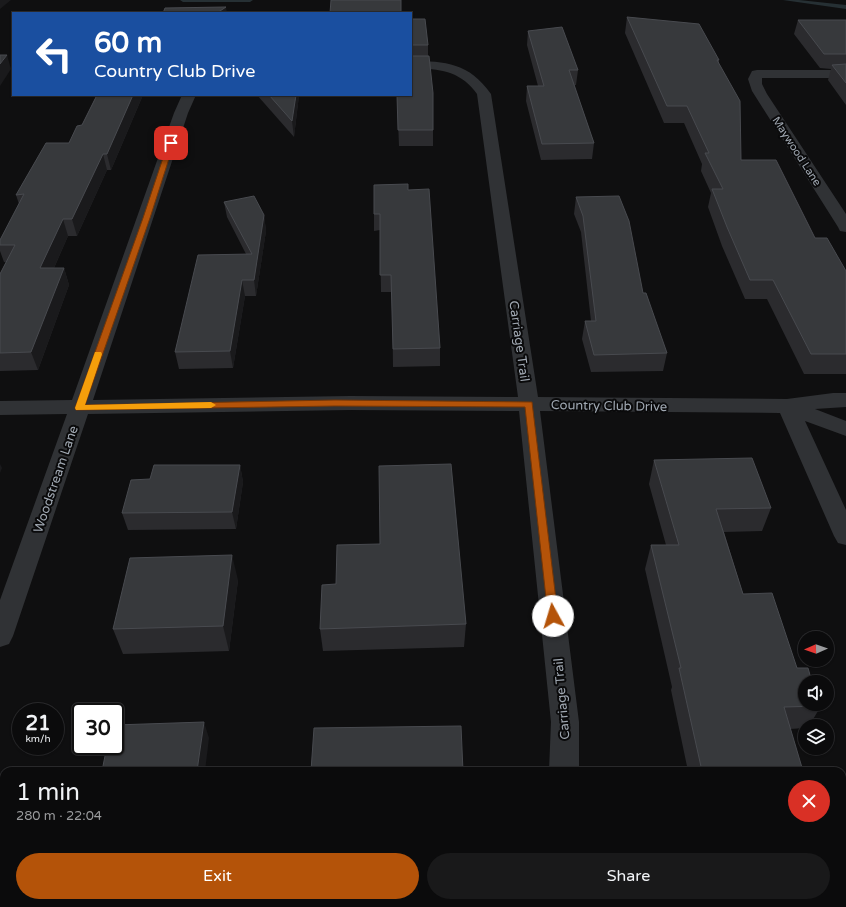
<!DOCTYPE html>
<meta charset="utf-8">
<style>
:root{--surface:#0b0b0c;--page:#19191a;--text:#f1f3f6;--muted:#9a9b9d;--line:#2b2b2d;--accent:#b45309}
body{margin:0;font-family:"Varela Round",sans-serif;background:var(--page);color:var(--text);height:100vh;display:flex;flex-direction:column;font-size:15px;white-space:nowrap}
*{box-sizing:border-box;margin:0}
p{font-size:13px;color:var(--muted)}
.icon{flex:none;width:22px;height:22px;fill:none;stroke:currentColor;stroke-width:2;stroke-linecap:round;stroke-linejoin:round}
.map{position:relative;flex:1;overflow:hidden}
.panel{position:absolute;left:0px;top:767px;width:846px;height:140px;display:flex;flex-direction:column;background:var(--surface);border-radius:12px 12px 0 0;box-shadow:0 1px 3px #0004,0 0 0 1px var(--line)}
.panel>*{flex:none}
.banner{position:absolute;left:12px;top:12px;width:400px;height:84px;border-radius:0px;box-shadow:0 1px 3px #0004,0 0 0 1px var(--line);background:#1a4fa0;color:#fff;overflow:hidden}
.needle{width:26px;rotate:268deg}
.tools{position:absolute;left:798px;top:631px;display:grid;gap:8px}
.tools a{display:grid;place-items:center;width:36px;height:36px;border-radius:50%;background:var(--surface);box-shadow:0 1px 3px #0004,0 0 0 1px var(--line);font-size:20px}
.speed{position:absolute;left:12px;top:703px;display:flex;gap:8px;font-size:20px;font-weight:700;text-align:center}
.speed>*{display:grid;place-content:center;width:52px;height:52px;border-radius:50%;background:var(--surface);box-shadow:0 1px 3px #0004,0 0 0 1px var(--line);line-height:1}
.speed small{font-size:10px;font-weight:400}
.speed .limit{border:2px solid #111;border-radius:6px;background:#fff;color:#111}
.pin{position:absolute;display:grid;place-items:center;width:34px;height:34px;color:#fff;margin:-17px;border-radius:8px;box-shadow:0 2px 6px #0006}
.me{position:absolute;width:44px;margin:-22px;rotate:354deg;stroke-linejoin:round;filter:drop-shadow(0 0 3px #0008)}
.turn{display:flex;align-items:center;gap:14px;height:84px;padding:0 16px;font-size:18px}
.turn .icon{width:52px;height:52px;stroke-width:2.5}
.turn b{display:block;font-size:28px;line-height:34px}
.round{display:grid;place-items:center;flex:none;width:42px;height:42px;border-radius:21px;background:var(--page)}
.headline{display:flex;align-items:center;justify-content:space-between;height:68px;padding:0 16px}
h1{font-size:24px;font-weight:600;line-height:30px}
.cta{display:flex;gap:8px;margin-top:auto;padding:8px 16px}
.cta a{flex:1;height:46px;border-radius:24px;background:var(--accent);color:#fff;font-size:16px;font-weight:600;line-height:46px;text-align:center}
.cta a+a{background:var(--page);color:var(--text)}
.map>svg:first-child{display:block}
</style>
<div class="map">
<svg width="846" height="907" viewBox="0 0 846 907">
<rect width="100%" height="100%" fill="#0f0f10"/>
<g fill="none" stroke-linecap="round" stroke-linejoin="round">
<g fill="#263034" fill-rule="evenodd">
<path d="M 180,0 L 253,0 L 250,2 L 183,2 Z"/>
<path d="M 783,0 L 799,0 L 846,5 L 846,9 Z"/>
</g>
<g fill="#303235" fill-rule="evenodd">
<path d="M 411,61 C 446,61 469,63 491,94 L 538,397 L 787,399 L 833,393 L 846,393 L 846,407 L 815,409 L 846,421 L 846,436 L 805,421 L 846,510 L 846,545 L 838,543 L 834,536 L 780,413 L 540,411 L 579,722 L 579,771 L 549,771 L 551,722 L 519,411 L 350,410 L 88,414 L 13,636 L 9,644 L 0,647 L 0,600 L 67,414 L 0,415 L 0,401 L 72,400 L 174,113 L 182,95 L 196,95 L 188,113 L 93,400 L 350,396 L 518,397 L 477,94 C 461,71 438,68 411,69 Z"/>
<path d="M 757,70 L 846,70 L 846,78 L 762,78 L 762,84 L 767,94 L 846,214 L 846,232 L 840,231 L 838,227 L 752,91 L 748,79 L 752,71 Z"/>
<path d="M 470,903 L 505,903 L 504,907 L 469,907 Z"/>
</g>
</g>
<g fill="#2b2b2e">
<path d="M 627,17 L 719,60 L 719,64 L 741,160 L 846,271 L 846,374 L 804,374 L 767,299 L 745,299 L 722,246 L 708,207 L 711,193 L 701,171 L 702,164 L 684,123 L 664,123 L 625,33 Z"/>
<path d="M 411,19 L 428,45 L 428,56 L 433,130 L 433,146 L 399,146 L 397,95 L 411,95 Z"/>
<path d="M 798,20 L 846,20 L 846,105 L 828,80 L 831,69 L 820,68 L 794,34 Z"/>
<path d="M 528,31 L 578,70 L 576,85 L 574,85 L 594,143 L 592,159 L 541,160 L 526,101 L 527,86 L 538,86 L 527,45 Z"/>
<path d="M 97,95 L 143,95 L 111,170 L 107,170 L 77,236 L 68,236 L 54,268 L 64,268 L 69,285 L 38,370 L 0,371 L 0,274 L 6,262 L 4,262 L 0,251 L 0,240 L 19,204 L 16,195 L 69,143 L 82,125 Z"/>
<path d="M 257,95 L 299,95 L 294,137 Z"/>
<path d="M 408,190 L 440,348 L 440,366 L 393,367 L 392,292 L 381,292 L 380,230 L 374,231 L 374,214 Z"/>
<path d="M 576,197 L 643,293 L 667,353 L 663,371 L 591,372 L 582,339 L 585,321 L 591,321 L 581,232 L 574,214 Z"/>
<path d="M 224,202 L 264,215 L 266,231 L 256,296 L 245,296 L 233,368 L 179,369 L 175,352 L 246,254 L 227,217 Z"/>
<path d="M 654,460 L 771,508 L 762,531 L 724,532 L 743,594 L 797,668 L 821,706 L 809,726 L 805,726 L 805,728 L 790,729 L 803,771 L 688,771 L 671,690 L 672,687 L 645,569 L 651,545 L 666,545 L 649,484 Z"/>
<path d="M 240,465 L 243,482 L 236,529 L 128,530 L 122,513 L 150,479 Z"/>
<path d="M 380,544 L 466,624 L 464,647 L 323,651 L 320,629 L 336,584 Z"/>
<path d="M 238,580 L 229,651 L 123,654 L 113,629 Z"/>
<path d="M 691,903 L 842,903 L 846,907 L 692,907 Z"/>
</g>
<g fill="#1a1a1c">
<path d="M 0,0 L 11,0 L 0,9 Z"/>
<path d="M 226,7 L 227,13 L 217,13 Z"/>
<path d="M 7,55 L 11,69 L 0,86 L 0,64 Z"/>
<path d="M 133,95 L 143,95 L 111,170 L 107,154 Z"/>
<path d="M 296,95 L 299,95 L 294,137 L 292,121 Z"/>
<path d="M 103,154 L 107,170 L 77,236 L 72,219 Z"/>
<path d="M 264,215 L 266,231 L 256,296 L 254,280 Z"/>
<path d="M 63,219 L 68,236 L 46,286 L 40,268 Z"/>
<path d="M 64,268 L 69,285 L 38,370 L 31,352 Z"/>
<path d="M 242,280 L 245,296 L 233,368 L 230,351 Z"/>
<path d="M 0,464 L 2,468 L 0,473 Z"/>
<path d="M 240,465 L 243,482 L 236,529 L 232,512 Z"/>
<path d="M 232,555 L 238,580 L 229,651 L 223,626 Z"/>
<path d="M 204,722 L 209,738 L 205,771 L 197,771 Z"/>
</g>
<g fill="#37393c" stroke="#484a4f">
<path d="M 331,0 L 401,0 L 401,13 L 330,13 Z"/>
<path d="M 226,7 L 217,13 L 163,13 L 165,8 Z"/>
<path d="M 627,17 L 699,24 L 719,60 L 717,60 L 740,101 L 741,160 L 776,160 L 815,238 L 827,238 L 846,271 L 846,354 L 811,354 L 773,280 L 750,280 L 727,227 L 712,189 L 723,189 L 705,153 L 709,153 L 687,106 L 667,106 Z"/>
<path d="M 411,19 L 425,19 L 428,45 L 411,45 Z"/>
<path d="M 798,20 L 846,20 L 846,54 L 824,54 Z"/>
<path d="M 562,27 L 578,70 L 569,70 L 594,143 L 542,144 L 527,86 L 544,86 L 528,31 Z"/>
<path d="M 0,55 L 7,55 L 0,64 Z"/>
<path d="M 411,56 L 429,56 L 433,93 L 433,130 L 398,130 L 397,95 L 411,95 Z"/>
<path d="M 846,64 L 846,83 L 832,65 Z"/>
<path d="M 97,95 L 133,95 L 107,154 L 103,154 L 72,219 L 63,219 L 40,268 L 64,268 L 31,352 L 0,353 L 0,274 L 15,245 L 0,245 L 0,240 L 24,194 L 16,195 L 46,143 L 69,143 L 77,126 L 82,125 Z"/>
<path d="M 269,95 L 296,95 L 292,121 Z"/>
<path d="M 408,184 L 408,190 L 429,189 L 440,348 L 393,349 L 391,275 L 380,275 L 380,214 L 374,214 L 374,185 Z"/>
<path d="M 254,196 L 264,215 L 254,280 L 242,280 L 230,351 L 175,352 L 198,255 L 252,254 L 224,202 Z"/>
<path d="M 619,196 L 629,221 L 643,293 L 646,293 L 667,353 L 594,355 L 585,321 L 596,321 L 583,216 L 576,197 Z"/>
<path d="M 752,458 L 771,508 L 716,509 L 743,594 L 772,593 L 797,668 L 808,668 L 812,682 L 805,682 L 805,704 L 820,704 L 821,706 L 784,707 L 803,771 L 702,771 L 679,668 L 681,668 L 651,545 L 679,545 L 654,460 Z"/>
<path d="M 451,464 L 466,624 L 320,629 L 322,585 L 336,584 L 337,545 L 380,544 L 379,466 Z"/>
<path d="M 154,465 L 240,465 L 232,512 L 122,513 L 131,480 L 150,479 Z"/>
<path d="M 232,555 L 223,626 L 113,629 L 130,558 Z"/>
<path d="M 204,722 L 197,771 L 102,771 L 107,746 L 115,746 L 115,725 Z"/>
<path d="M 461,726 L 463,771 L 311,771 L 314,728 Z"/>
<path d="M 842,891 L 846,900 L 846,907 L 710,907 L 709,903 L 842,903 Z"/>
</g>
<path fill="#b45309" stroke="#753606" d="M 171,141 L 174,143 L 150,218 L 85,405 L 335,400 L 532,402 L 558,616 L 557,619 L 553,621 L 549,619 L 548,616 L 525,407 L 335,406 L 76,410 L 75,408 L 143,218 L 168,143 Z"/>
<path fill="#f59e0b" d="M 95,352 L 101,352 L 102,354 L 85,405 L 211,402 L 216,405 L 211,408 L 76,410 L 75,408 Z"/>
<g text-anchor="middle" stroke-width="4" stroke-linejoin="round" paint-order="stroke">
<g font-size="11" fill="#a0a8b2" stroke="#0a0a0b">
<text transform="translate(797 151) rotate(57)" y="4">Maywood Lane</text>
</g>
<g font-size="13" fill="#a0a8b2" stroke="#0a0a0b">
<text transform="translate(520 341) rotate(82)" y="5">Carriage Trail</text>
<text transform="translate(609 405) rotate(1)" y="5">Country Club Drive</text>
<text transform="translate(55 479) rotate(-71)" y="5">Woodstream Lane</text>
<text transform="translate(561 699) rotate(-95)" y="5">Carriage Trail</text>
</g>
</g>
</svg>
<div class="tools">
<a><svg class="needle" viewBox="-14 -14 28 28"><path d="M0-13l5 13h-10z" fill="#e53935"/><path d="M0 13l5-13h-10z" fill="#9a9b9d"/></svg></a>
<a><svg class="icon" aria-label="sound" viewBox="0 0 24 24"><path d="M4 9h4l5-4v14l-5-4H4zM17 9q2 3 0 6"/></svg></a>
<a><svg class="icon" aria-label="layers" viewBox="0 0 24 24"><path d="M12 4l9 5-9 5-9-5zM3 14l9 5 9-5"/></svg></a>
</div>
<div class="speed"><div>21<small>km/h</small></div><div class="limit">30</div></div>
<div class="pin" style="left:171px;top:143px;background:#d93025"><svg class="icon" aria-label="arrive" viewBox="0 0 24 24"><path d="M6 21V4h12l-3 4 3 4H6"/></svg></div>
<svg class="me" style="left:553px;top:616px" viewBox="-20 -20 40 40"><circle r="19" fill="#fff"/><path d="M0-13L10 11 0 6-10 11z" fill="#b45309"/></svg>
<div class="banner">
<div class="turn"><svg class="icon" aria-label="left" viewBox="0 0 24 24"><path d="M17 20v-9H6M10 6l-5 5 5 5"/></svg><div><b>60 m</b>Country Club Drive</div></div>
</div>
<section class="panel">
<div class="headline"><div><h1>1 min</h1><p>280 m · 22:04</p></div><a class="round" style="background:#d93025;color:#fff"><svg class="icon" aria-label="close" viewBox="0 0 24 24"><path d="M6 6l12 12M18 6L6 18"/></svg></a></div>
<div class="cta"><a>Exit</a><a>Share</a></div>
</section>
</div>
